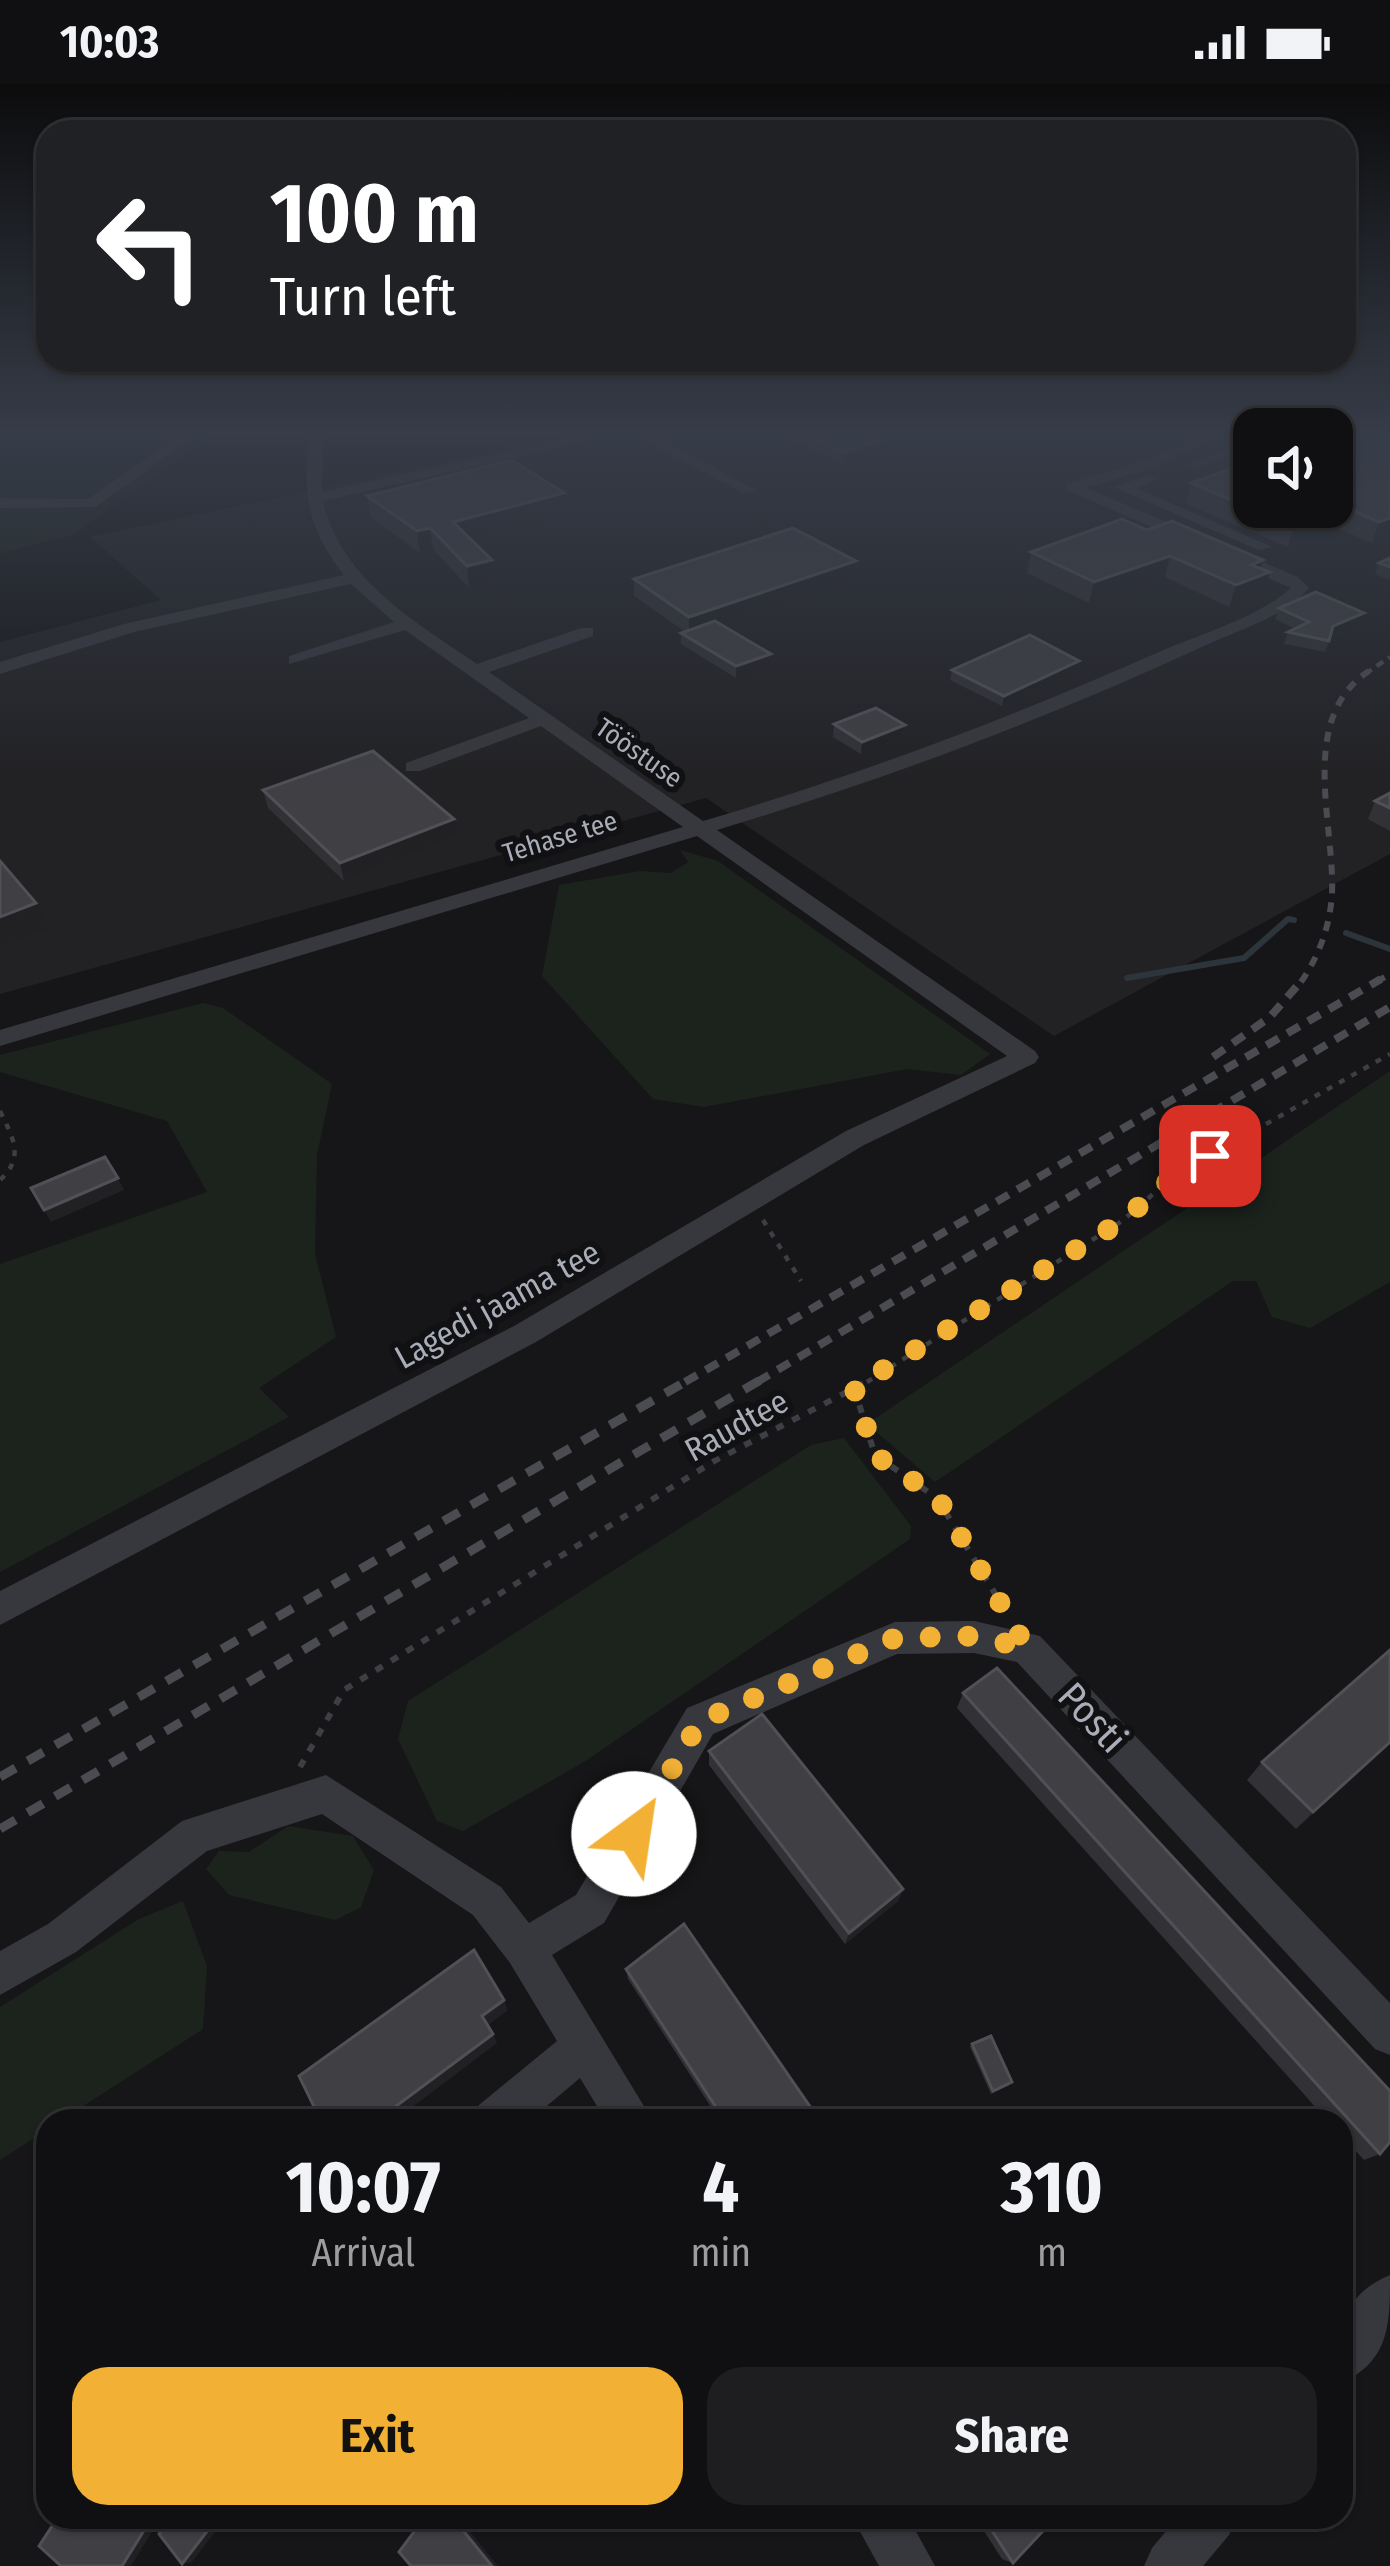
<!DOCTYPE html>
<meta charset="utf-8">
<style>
:root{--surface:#101012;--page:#1e1e20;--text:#f1f3f6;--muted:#9c9d9f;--line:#303032;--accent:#f2b134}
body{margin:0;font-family:"Fira Sans Condensed",sans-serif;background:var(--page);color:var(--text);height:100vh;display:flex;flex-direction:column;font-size:45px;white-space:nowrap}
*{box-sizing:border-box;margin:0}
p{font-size:39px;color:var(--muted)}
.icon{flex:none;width:66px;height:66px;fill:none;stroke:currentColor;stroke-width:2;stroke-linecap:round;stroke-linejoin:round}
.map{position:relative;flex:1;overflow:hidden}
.side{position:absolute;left:36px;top:2025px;width:1317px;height:420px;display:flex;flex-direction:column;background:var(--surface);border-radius:36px;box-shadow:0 3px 9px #0004,0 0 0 3px var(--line)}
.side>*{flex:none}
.top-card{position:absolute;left:36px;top:36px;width:1320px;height:252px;border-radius:36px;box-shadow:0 3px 9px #0004,0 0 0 3px var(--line);background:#202124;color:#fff;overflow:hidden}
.buttons{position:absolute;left:1233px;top:324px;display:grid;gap:24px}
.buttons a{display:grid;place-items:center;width:120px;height:120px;border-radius:24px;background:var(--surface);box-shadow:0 3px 9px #0004,0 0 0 3px var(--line);font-size:60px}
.pin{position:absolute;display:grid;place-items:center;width:102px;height:102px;color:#fff;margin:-51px;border-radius:24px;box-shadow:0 6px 18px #0006}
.me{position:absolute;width:132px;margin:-66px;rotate:31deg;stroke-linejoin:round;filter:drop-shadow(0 0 9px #0008)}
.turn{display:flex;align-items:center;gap:42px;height:252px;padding:0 36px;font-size:54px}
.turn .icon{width:156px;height:156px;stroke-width:2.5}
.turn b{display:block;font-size:84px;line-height:102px}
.eta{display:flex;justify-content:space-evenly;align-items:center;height:204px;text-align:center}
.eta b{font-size:72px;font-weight:700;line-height:84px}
.cta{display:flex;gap:24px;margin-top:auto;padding:24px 36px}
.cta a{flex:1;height:138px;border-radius:36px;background:var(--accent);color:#111;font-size:48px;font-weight:700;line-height:138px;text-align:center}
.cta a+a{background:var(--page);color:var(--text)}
.status{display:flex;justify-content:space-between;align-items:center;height:84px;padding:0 60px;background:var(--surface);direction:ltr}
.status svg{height:33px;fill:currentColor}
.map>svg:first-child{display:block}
</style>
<div class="status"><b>10:03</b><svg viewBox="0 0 49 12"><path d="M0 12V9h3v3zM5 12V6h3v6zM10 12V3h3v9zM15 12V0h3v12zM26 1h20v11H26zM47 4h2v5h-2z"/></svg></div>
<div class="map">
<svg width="1390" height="2482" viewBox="0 0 1390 2482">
<rect width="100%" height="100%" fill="#161618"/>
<path fill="#222225" d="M 581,350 L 1213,350 L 1240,360 L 1254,423 L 1332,423 L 1390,350 L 1390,770 L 1054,952 L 706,714 L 0,910 L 0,558 L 161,516 L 90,453 Z"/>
<g fill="#1c231d">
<path d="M 0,350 L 214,350 L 73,451 L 0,469 Z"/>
<path d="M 680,766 L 718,777 L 990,970 L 961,991 L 907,985 L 704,1023 L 653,1015 L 542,892 L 559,801 L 640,787 L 671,789 L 688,778 Z"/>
<path d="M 203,919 L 223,924 L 332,1000 L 317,1071 L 315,1170 L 336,1253 L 259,1304 L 289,1333 L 0,1488 L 0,1180 L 207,1108 L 167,1037 L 0,988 L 0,971 Z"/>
<path d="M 1390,987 L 1390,1198 L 1310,1244 L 1272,1233 L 1256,1197 L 1233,1197 L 935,1398 L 867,1340 Z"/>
<path d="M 844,1354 L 911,1442 L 910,1455 L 584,1678 L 463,1747 L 437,1737 L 398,1655 L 408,1617 L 811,1361 Z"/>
<path d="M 288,1742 L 353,1752 L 374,1786 L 361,1823 L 335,1836 L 229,1811 L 206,1785 L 219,1767 L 249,1768 Z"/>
<path d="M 183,1817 L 207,1882 L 203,1945 L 60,2037 L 48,2037 L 48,2045 L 0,2076 L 0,1923 L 139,1835 Z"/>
</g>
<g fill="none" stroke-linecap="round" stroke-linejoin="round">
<g stroke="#2c353c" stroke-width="6">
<path d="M 1346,849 L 1390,865"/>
<path d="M 1127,894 L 1244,874 L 1288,835 L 1294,836"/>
</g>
<g stroke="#3d3f44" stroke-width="4.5" stroke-dasharray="6 8" stroke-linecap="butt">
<path d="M 0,1027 C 13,1054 25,1073 0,1096"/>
<path d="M 763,1136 L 801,1197"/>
<path d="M 867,1298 L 1122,1137 L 1174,1092 L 1390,970"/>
</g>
<g stroke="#3d3f44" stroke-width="6" stroke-dasharray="8 10" stroke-linecap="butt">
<path d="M 854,1304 L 875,1371 L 937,1414 L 1008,1531"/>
<path d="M 300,1683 L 344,1606 L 716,1376 L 872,1295"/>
</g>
<g fill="#37383d" fill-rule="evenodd">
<path d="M 181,350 L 197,350 L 96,423 L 0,424 L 0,414 L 88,415 Z"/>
<path d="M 309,350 L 323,350 L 322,408 L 590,350 L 617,350 L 323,417 L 324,423 C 347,500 415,537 477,580 L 581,544 L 593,544 L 593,552 L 489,588 L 703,737 C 859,691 1010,634 1159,568 C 1201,550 1257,534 1291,504 L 1067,406 L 1067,400 L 1145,377 L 1206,350 L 1225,350 L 1155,383 L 1086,404 L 1298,493 L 1309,504 C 1286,532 1239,546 1206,561 C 1047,635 884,696 717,746 L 1035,967 L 1039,973 L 1035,979 L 864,1061 L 536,1258 L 0,1541 L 0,1507 L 514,1242 L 846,1047 L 1007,972 L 697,752 L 0,962 L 0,946 L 683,743 L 541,642 L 420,687 L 406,687 L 406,679 L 529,634 L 405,546 L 289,580 L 289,572 L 394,538 L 351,500 L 134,548 L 0,590 L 0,578 L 124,540 L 344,491 C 306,442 303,410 309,350 Z"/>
<path d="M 634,350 L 652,350 L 756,406 L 743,409 Z"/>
<path d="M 1254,355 L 1254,364 L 1194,384 L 1187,380 Z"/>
<path d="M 1148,391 L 1161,394 L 1136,404 L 1272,463 L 1258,466 L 1114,403 Z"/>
<path d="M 974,1537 L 1040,1552 L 1390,1919 L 1390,1971 L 1375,1965 L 1017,1578 L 974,1569 L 897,1570 L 713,1650 L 604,1839 L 552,1871 L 653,2037 L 606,2037 L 580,1994 L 529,2037 L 473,2037 L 479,2021 L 557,1957 L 510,1879 L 473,1831 L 322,1730 L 207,1767 L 76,1868 L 0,1911 L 0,1867 L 48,1840 L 182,1737 L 326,1691 L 501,1803 L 529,1839 L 576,1811 L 687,1624 L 895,1538 Z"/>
<path d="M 1390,2191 C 1390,2240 1390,2277 1341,2299 C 1341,2251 1337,2213 1390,2191 Z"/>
<path d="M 852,2433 L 908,2433 L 935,2482 L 879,2482 Z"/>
<path d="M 1178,2433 L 1237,2433 L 1229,2451 L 1203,2482 L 1144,2482 L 1152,2464 Z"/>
</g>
<path stroke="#4a4c52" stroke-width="4.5" stroke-dasharray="8 6" stroke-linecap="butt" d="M 1365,590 L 1390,573"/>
<g stroke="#4a4c52" stroke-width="6" stroke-dasharray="10 9" stroke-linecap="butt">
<path d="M 1301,898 C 1319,872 1330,842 1332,810 C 1335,740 1297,634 1369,587"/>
<path d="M 1376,898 L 1390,890"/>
</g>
<g stroke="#4a4c52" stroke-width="8" stroke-dasharray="14 10" stroke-linecap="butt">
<path d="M 1213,973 L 1270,933 L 1303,895"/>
<path d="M 685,1298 L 1381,895"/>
<path d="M 757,1298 L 1390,923"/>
</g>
<g stroke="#4a4c52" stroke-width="9" stroke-dasharray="18 14" stroke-linecap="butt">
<path d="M 0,1693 L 690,1295"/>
<path d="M 0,1745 L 762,1295"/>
</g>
</g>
<g fill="#323236">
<path d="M 779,350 L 934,350 L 843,379 Z"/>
<path d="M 1332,350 L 1390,453 L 1372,459 L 1337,444 L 1288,463 L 1186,420 L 1191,399 L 1225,387 L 1229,369 L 1239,366 L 1243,354 Z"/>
<path d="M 564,409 L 565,430 L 470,455 L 492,476 L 494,498 L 469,504 L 433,465 L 420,469 L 371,433 L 367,412 Z"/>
<path d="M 1147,446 L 1260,484 L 1263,510 L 1229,523 L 1165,493 L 1089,519 L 1027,489 L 1031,468 Z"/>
<path d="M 1390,474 L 1390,496 L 1375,490 L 1379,479 Z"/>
<path d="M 854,494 L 720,540 L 771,582 L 736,594 L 681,560 L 681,549 L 684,547 L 634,512 L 634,495 Z"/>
<path d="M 1279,524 L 1360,541 L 1330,554 L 1325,568 L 1284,560 L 1288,548 L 1295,545 L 1275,535 Z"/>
<path d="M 1079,577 L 1077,588 L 1002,622 L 950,596 L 952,586 Z"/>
<path d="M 834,640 L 905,641 L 903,653 L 861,670 L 833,653 Z"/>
<path d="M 263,706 L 457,753 L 344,797 L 268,724 Z"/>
<path d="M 1390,709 L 1390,747 L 1368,735 L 1375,717 Z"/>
<path d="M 963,1609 L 1380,2070 L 1364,2076 L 1341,2051 L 1341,2037 L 1328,2037 L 957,1624 Z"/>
<path d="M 1390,1659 L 1296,1745 L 1247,1696 L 1262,1678 Z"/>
<path d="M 709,1667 L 903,1805 L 898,1817 L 845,1860 L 709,1681 Z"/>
<path d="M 626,1885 L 820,2037 L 720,2037 L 628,1895 Z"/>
<path d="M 972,1960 L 1009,2001 L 991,2010 L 970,1963 Z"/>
<path d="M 975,2433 L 1056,2433 L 1013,2479 L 1002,2475 Z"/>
</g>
<g fill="#212124">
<path d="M 901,350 L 934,350 L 843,379 L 844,368 Z"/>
<path d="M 564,409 L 565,430 L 456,459 L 453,438 Z"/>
<path d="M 1344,423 L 1337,444 L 1288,463 L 1294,442 Z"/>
<path d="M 1390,434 L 1390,453 L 1372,459 L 1379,438 Z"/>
<path d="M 430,444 L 433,465 L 420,469 L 417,447 Z"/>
<path d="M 1170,472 L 1165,493 L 1089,519 L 1094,498 Z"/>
<path d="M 492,476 L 494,498 L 469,504 L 467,482 Z"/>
<path d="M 1263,476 L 1258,493 L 1270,488 L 1263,510 L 1229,523 L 1236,501 L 1251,481 Z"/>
<path d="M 856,477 L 854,494 L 689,551 L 689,533 Z"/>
<path d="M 1364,529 L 1360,541 L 1329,554 L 1333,542 Z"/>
<path d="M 771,570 L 771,582 L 736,594 L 736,582 Z"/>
<path d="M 1079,577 L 1077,588 L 1002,622 L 1004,612 Z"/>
<path d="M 905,641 L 903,653 L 861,670 L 862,658 Z"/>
<path d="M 454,735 L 457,753 L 344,797 L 340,779 Z"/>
<path d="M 36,819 L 47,844 L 0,862 L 0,833 Z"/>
<path d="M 118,1094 L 124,1106 L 51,1138 L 44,1126 Z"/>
<path d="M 1390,1658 L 1390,1659 L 1296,1745 L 1313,1728 Z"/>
<path d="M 903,1805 L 898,1817 L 845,1860 L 849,1849 Z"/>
<path d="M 504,1916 L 508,1926 L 487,1942 L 482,1932 Z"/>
<path d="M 493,1950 L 497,1959 L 394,2037 L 376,2037 Z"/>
<path d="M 140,2433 L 152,2433 L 158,2438 L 131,2482 L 122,2482 Z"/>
<path d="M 218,2433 L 226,2433 L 192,2478 L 182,2480 Z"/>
<path d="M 452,2433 L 458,2433 L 498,2482 L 492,2482 Z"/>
</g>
<g fill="#3f3f44" stroke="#4f5156" stroke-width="3">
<path d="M 804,350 L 901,350 L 844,368 Z"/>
<path d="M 1332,350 L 1390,350 L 1390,434 L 1379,438 L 1344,423 L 1294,442 L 1191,399 L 1249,378 L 1229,369 L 1254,362 L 1254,423 L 1332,423 Z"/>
<path d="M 1254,351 L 1254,361 L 1243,354 Z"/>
<path d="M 512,376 L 564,409 L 453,438 L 492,476 L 467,482 L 430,444 L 417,447 L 367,412 Z"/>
<path d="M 1122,435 L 1147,446 L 1172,437 L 1263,476 L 1251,481 L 1270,488 L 1236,501 L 1170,472 L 1094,498 L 1031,468 Z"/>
<path d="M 793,444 L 856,477 L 689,533 L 634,495 Z"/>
<path d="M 1390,474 L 1390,483 L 1379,479 Z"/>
<path d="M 1316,508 L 1364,529 L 1333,542 L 1329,557 L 1288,548 L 1309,538 L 1279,524 Z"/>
<path d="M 715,537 L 771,570 L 736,582 L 681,549 Z"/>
<path d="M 1030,551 L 1079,577 L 1004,612 L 952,586 Z"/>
<path d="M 876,624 L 905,641 L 862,658 L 834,640 Z"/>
<path d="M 373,667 L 454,735 L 340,779 L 263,706 Z"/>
<path d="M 1390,709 L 1390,724 L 1375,717 Z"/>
<path d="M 0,777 L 36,819 L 0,833 Z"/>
<path d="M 105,1073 L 118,1094 L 44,1126 L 31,1104 Z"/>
<path d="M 1390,1566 L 1390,1658 L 1313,1728 L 1262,1678 Z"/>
<path d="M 997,1584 L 1390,2007 L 1390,2058 L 1380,2070 L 963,1609 Z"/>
<path d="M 762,1630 L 903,1805 L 849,1849 L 709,1667 Z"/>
<path d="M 684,1840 L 820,2037 L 725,2037 L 626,1885 Z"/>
<path d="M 474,1866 L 504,1916 L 482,1932 L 493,1950 L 376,2037 L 346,2037 L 345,2034 L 341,2037 L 321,2037 L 299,1992 Z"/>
<path d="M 991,1952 L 1012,1998 L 993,2007 L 972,1960 Z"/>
<path d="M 58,2433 L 140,2433 L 148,2440 L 122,2482 L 61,2482 L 39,2462 Z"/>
<path d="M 172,2433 L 218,2433 L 182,2480 L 159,2450 Z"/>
<path d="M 425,2433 L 452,2433 L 492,2482 L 411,2482 L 399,2468 Z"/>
<path d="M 983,2433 L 1056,2433 L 1013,2479 Z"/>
</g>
<linearGradient id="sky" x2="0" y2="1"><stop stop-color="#0c0c0d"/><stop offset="0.5" stop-color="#363c48"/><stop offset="1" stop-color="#363c48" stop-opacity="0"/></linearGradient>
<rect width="1390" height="697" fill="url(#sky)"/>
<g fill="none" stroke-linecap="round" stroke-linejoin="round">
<path stroke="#f2b134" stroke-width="21" stroke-dasharray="0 37.8" d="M 634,1750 L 700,1637 L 895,1554 L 974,1552 L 1027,1564 L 938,1414 L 875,1371 L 854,1304 L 1122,1137 L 1174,1092 L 1210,1072"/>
</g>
<g text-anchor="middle" stroke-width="12" stroke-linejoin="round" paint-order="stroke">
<g font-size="27" fill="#a8adb8" stroke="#111113">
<text transform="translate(639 669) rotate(35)" y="9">Tööstuse</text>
<text transform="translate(560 753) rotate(-17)" y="9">Tehase tee</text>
</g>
<g font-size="33" fill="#a8adb8" stroke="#111113">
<text transform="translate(497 1220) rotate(-29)" y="12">Lagedi jaama tee</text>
<text transform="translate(736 1341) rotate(-29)" y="12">Raudtee</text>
</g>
<g font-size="39" fill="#a8adb8" stroke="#111113">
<text transform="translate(1093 1633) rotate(47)" y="14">Posti</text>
</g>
</g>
</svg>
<div class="buttons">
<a><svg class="icon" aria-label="sound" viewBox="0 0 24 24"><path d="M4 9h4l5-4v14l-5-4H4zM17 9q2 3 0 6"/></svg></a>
</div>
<div class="pin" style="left:1210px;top:1072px;background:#d93025"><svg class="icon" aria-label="arrive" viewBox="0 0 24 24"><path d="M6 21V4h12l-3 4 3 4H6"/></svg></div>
<svg class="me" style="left:634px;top:1750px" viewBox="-20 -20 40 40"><circle r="19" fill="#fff"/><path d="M0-13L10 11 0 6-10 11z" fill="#f2b134"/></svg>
<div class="top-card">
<div class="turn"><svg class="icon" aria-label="left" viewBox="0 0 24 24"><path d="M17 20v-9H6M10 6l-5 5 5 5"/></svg><div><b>100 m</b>Turn left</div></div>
</div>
<section class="side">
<div class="eta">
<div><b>10:07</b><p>Arrival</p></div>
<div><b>4</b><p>min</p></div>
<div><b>310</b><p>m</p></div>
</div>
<div class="cta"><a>Exit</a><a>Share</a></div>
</section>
</div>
